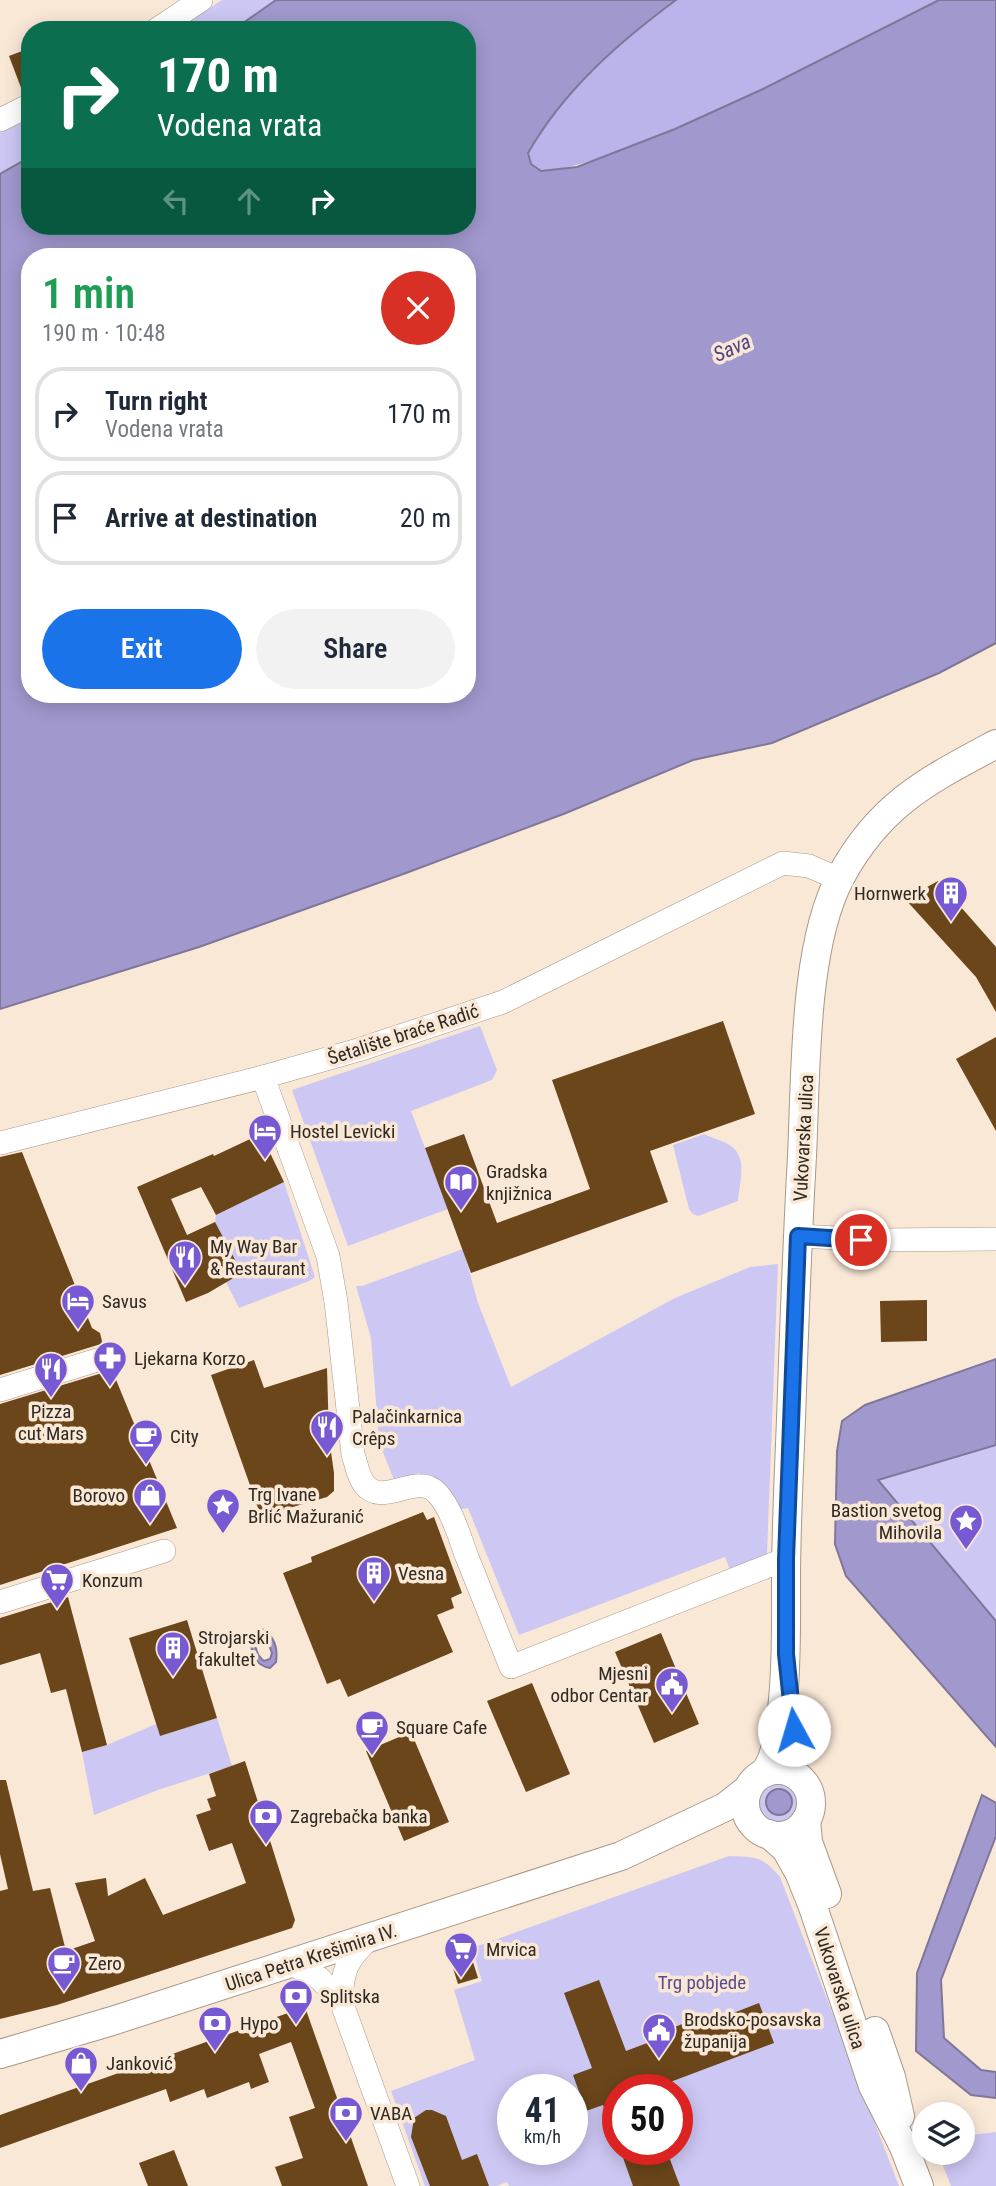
<!DOCTYPE html>
<meta charset="utf-8">
<style>
:root{--surface:#fff;--page:#f2f2f3;--text:#1f2937;--muted:#747a83;--line:#e0e1e3;--accent:#1a73e8}
body{margin:0;font-family:"Roboto Condensed",sans-serif;background:var(--page);color:var(--text);height:100vh;display:flex;flex-direction:column;font-size:26px;white-space:nowrap}
*{box-sizing:border-box;margin:0}
p{font-size:23px;color:var(--muted)}
.icon{flex:none;width:38px;height:38px;fill:none;stroke:currentColor;stroke-width:2;stroke-linecap:round;stroke-linejoin:round}
.map{position:relative;flex:1;overflow:hidden}
.drawer{position:absolute;left:21px;top:248px;width:455px;height:455px;display:flex;flex-direction:column;background:var(--surface);border-radius:28px;box-shadow:0 4px 18px #0003}
.drawer>*{flex:none}
.banner{position:absolute;left:21px;top:21px;width:455px;height:214px;border-radius:28px;box-shadow:0 4px 18px #0003;background:#0b6e4f;color:#fff;overflow:hidden}
.tools{position:absolute;left:912px;top:2102px;display:grid;gap:14px}
.tools a{display:grid;place-items:center;width:63px;height:63px;border-radius:50%;background:var(--surface);box-shadow:0 4px 18px #0003;font-size:35px}
.speed{position:absolute;left:497px;top:2074px;display:flex;gap:14px;font-size:35px;font-weight:700;text-align:center}
.speed>*{display:grid;place-content:center;width:91px;height:91px;border-radius:50%;background:var(--surface);box-shadow:0 4px 18px #0003;line-height:1}
.speed small{font-size:18px;font-weight:400}
.speed .limit{border:10px solid #d22;background:#fff;color:#111}
.pin{position:absolute;display:grid;place-items:center;width:60px;height:60px;color:#fff;margin:-30px;border:4px solid #fff;border-radius:50%;box-shadow:0 2px 7px #0007}
.me{position:absolute;width:77px;margin:-38px;rotate:354deg;stroke-linejoin:round;filter:drop-shadow(0 0 5px #0008)}
.turn{display:flex;align-items:center;gap:24px;height:147px;padding:0 21px;font-size:32px}
.turn .icon{width:91px;height:91px;stroke-width:2.5}
.turn b{display:block;font-size:49px;line-height:60px}
.lanes{display:flex;align-items:center;height:66px;padding:0 21px;background:#0003;justify-content:center;gap:35px;direction:ltr}
.lanes .off{opacity:.35}
.round{display:grid;place-items:center;flex:none;width:74px;height:74px;border-radius:37px;background:var(--page)}
.overview{display:flex;align-items:center;justify-content:space-between;height:119px;padding:0 21px}
h1{font-size:42px;font-weight:600;line-height:52px;color:#1e9e55}
.cta{display:flex;gap:14px;margin-top:auto;padding:14px 21px}
.cta a{flex:1;height:80px;border-radius:42px;background:var(--accent);color:#fff;font-size:28px;font-weight:600;line-height:80px;text-align:center}
.cta a+a{background:var(--page);color:var(--text)}
ul{padding:0;list-style:none}
li{display:flex;align-items:center;gap:21px;height:94px;margin:0 14px 10px;padding:0 7px;border:4px solid var(--line);border-radius:28px}
li div{flex:1}
li b{display:block;font-size:26px}
li em{font-style:normal}
.map>svg:first-child{display:block}
</style>
<div class="map">
<svg width="996" height="2186" viewBox="0 0 996 2186">
<rect width="100%" height="100%" fill="#fae8d7"/>
<g fill="#cdc7f3" fill-rule="evenodd">
<path d="M 222,0 L 276,0 L 233,30 L 175,30 Z"/>
<path d="M 30,114 L 30,157 L 0,174 L 0,129 Z"/>
<path d="M 480,1026 L 497,1070 L 492,1080 L 411,1111 L 448,1209 L 348,1246 L 292,1090 Z"/>
<path d="M 704,1134 C 711,1138 719,1139 726,1143 C 749,1154 740,1179 738,1201 L 698,1216 L 693,1214 L 689,1209 L 673,1145 Z"/>
<path d="M 284,1182 L 315,1277 L 309,1281 L 239,1308 L 226,1282 L 215,1222 L 216,1215 Z"/>
<path d="M 463,1249 L 478,1303 L 511,1387 L 675,1298 L 750,1267 L 778,1264 L 767,1555 L 730,1570 L 725,1557 L 519,1635 L 468,1508 L 455,1510 L 429,1479 L 419,1473 L 394,1480 L 379,1442 L 371,1338 L 356,1286 L 362,1286 Z"/>
<path d="M 996,1445 L 996,1621 L 877,1480 Z"/>
<path d="M 217,1718 L 232,1766 L 158,1790 L 94,1815 L 82,1752 L 107,1745 L 156,1724 L 160,1736 Z"/>
<circle cx="779" cy="1804" r="21"/>
<path d="M 729,1856 C 755,1857 763,1856 780,1877 L 899,2186 L 509,2186 L 507,2182 L 497,2186 L 425,2186 L 391,2091 L 475,2060 L 454,1990 L 482,1981 L 472,1948 ZM 513,2090 L 572,2090 L 572,2149 L 513,2149 ZM 618,2090 L 677,2090 L 677,2149 L 618,2149 Z"/>
<path d="M 996,2132 L 996,2186 L 951,2186 L 938,2153 L 962,2152 L 963,2136 Z"/>
</g>
<path fill="#bbb4ea" d="M 676,0 L 939,0 C 843,52 745,102 643,141 C 609,154 577,169 541,171 L 531,164 L 528,154 C 564,90 618,43 676,0 Z"/>
<g fill="#a199ce" stroke="#7f779a" stroke-width="2" fill-rule="evenodd">
<path d="M 276,0 L 676,0 C 618,43 564,90 528,153 L 531,164 L 541,171 L 577,167 L 675,129 L 763,89 L 939,0 L 996,0 L 996,643 L 939,673 L 772,743 L 693,760 L 566,813 L 406,873 L 199,947 L 0,1009 L 0,174 L 30,157 L 30,226 L 467,226 L 467,30 L 233,30 ZM 30,257 L 467,257 L 467,695 L 30,695 Z"/>
<path d="M 996,1359 L 996,1445 L 878,1480 L 996,1621 L 996,1747 L 846,1576 L 835,1544 L 837,1451 L 842,1421 L 865,1405 Z"/>
<path d="M 260,1628 C 274,1635 278,1648 276,1662 L 270,1668 C 252,1665 249,1648 253,1633 ZM 262,1636 L 267,1640 L 272,1653 L 270,1659 L 264,1661 C 257,1656 254,1647 257,1639 Z"/>
<circle cx="779" cy="1802" r="13"/>
<path d="M 982,1795 L 996,1803 L 996,1836 L 941,1980 L 944,2038 L 981,2070 L 996,2072 L 996,2098 L 971,2095 L 916,2051 L 917,1973 Z"/>
</g>
<g fill="#6a461a">
<path d="M 30,48 L 30,91 L 23,93 L 9,56 Z"/>
<path d="M 938,881 L 996,947 L 996,1012 L 976,977 L 905,899 Z"/>
<path d="M 723,1021 L 755,1114 L 650,1151 L 668,1202 L 471,1273 L 425,1148 L 464,1134 L 497,1223 L 590,1189 L 552,1080 Z"/>
<path d="M 996,1037 L 996,1131 L 956,1059 Z"/>
<path d="M 261,1134 L 284,1182 L 216,1215 L 201,1187 L 171,1199 L 187,1235 L 215,1222 L 242,1273 L 208,1293 L 186,1302 L 137,1187 L 213,1154 L 214,1156 Z"/>
<path d="M 22,1152 L 92,1328 L 100,1333 L 102,1341 L 101,1344 L 0,1375 L 0,1157 Z"/>
<path d="M 927,1300 L 927,1341 L 881,1342 L 880,1301 Z"/>
<path d="M 254,1360 L 264,1388 L 327,1368 L 329,1438 L 334,1473 L 334,1491 L 327,1497 L 269,1514 L 262,1513 L 258,1508 L 211,1375 Z"/>
<path d="M 112,1370 L 177,1528 L 0,1585 L 0,1404 Z"/>
<path d="M 423,1512 L 427,1520 L 434,1517 L 462,1593 L 451,1598 L 454,1608 L 437,1615 L 453,1652 L 348,1697 L 340,1679 L 327,1684 L 283,1573 L 312,1562 L 311,1557 Z"/>
<path d="M 68,1597 L 107,1745 L 82,1752 L 66,1689 L 51,1693 L 40,1653 L 0,1665 L 0,1618 Z"/>
<path d="M 187,1620 L 217,1718 L 160,1736 L 129,1638 Z"/>
<path d="M 661,1633 L 699,1724 L 654,1743 L 615,1652 Z"/>
<path d="M 532,1683 L 570,1774 L 526,1792 L 487,1701 Z"/>
<path d="M 411,1732 L 449,1822 L 404,1841 L 366,1751 Z"/>
<path d="M 245,1761 L 295,1920 L 292,1928 L 57,2005 L 0,2019 L 0,1891 L 8,1889 L 0,1854 L 0,1780 L 6,1780 L 33,1891 L 50,1888 L 66,1951 L 95,1941 L 75,1883 L 106,1878 L 108,1896 L 145,1878 L 163,1915 L 246,1883 L 232,1843 L 209,1851 L 196,1815 L 211,1810 L 207,1799 L 216,1796 L 209,1774 Z"/>
<path d="M 469,1949 L 478,1978 L 458,1984 L 449,1955 Z"/>
<path d="M 599,1980 L 626,2051 L 663,2037 L 661,2032 L 720,2010 L 723,2017 L 759,2003 L 774,2043 L 649,2090 L 618,2090 L 616,2139 L 603,2105 L 586,2111 L 573,2075 L 592,2068 L 564,1993 Z"/>
<path d="M 305,2007 L 368,2186 L 282,2186 L 275,2167 L 303,2158 L 289,2117 L 315,2108 L 291,2042 L 259,2054 L 269,2082 L 251,2089 L 249,2082 L 207,2098 L 204,2089 L 170,2102 L 166,2089 L 0,2148 L 0,2115 Z"/>
<path d="M 426,2110 L 432,2110 L 446,2116 L 462,2160 L 477,2154 L 489,2186 L 430,2186 L 411,2137 L 414,2118 Z"/>
<path d="M 620,2149 L 666,2149 L 680,2186 L 633,2186 Z"/>
<path d="M 174,2150 L 188,2186 L 148,2186 L 139,2163 Z"/>
</g>
<g fill="none" stroke-linecap="round" stroke-linejoin="round">
<g stroke="#a89888" stroke-width="24">
<g id="minor">
<path d="M 156,30 L 201,0"/>
<path d="M 0,120 L 30,105"/>
<path d="M 263,1077 L 328,1256 L 336,1302 L 353,1454 C 356,1463 358,1476 364,1484 C 383,1509 417,1470 438,1494 C 453,1512 459,1536 467,1557 C 482,1594 496,1630 511,1667 L 786,1559"/>
<path d="M 0,1143 L 263,1077 L 358,1050 L 503,1002 L 783,863 L 809,866 L 839,879"/>
<path d="M 798,1236 L 879,1240 L 996,1239"/>
<path d="M 0,1390 L 107,1357"/>
<path d="M 0,1602 L 164,1551"/>
<path d="M 370,1938 C 347,1959 342,1970 341,2001 L 408,2186"/>
<path d="M 290,1963 L 319,1978 L 341,2001"/>
</g>
</g>
<g stroke="#a89888" stroke-width="30">
<g id="major">
<circle cx="778" cy="1803" r="33"/>
<path d="M 764,1773 C 789,1743 786,1623 786,1581 C 786,1527 789,1473 791,1419 C 794,1331 797,1244 802,1156 C 806,1075 803,946 841,876 C 880,804 927,781 996,744"/>
<path d="M 806,1820 L 808,1842 L 827,1894"/>
<path d="M 769,1834 L 786,1849 L 799,1872 L 813,1907 L 873,2086 L 904,2147 L 919,2186"/>
<path d="M 875,2031 L 891,2077 L 900,2116"/>
<path d="M 0,2054 L 112,2021 L 621,1856 L 725,1807 L 748,1789"/>
</g>
</g>
<use href="#minor" stroke="#fff" stroke-width="23"/>
<use href="#major" stroke="#fff" stroke-width="28"/>
</g>
<g fill="none" stroke-linecap="round" stroke-linejoin="round">
<g stroke="#114b97" stroke-width="18">
<path id="route" d="M 794,1730 L 786,1654 L 786,1559 L 798,1236 L 861,1240"/>
</g>
<use href="#route" stroke="#1a73e8" stroke-width="12"/>
</g>
<defs>
<g id="building-pin" transform="scale(1.75)"><path d="M0 17L-7.5 6A9.5 9.5 0 1 1 7.5 6Z" fill="#7759d3" stroke="#fae8d7"/><path d="M-4-6H4V6H1V3H-1V6H-4ZM-2.5-4.3h1.7v1.8h-1.7ZM.8-4.3h1.7v1.8H.8ZM-2.5-1h1.7V.8h-1.7ZM.8-1h1.7V.8H.8Z" fill="#fff"/></g>
<g id="hotel-pin" transform="scale(1.75)"><path d="M0 17L-7.5 6A9.5 9.5 0 1 1 7.5 6Z" fill="#7759d3" stroke="#fae8d7"/><path d="M-6-4.5h1.5V1H6V5H4.5V3h-9V5H-6ZM-4 0a1.8 1.8 0 1 1 3.6 0ZM.5 0V-2.5h3Q6-2.5 6 0Z" fill="#fff"/></g>
<g id="library-pin" transform="scale(1.75)"><path d="M0 17L-7.5 6A9.5 9.5 0 1 1 7.5 6Z" fill="#7759d3" stroke="#fae8d7"/><path d="M-6-4Q-3-5.5-.7-3.5V5Q-3 3-6 4ZM6-4Q3-5.5 .7-3.5V5Q3 3 6 4Z" fill="#fff"/></g>
<g id="restaurant-pin" transform="scale(1.75)"><path d="M0 17L-7.5 6A9.5 9.5 0 1 1 7.5 6Z" fill="#7759d3" stroke="#fae8d7"/><path d="M-5-6h1v4h1v-4h1v4h1v-4h1v5L-1.5 .5V6h-2V.5L-5-1ZM5-6V6H3V1.5H1.5Q1.5-4 5-6Z" fill="#fff"/></g>
<g id="pharmacy-pin" transform="scale(1.75)"><path d="M0 17L-7.5 6A9.5 9.5 0 1 1 7.5 6Z" fill="#7759d3" stroke="#fae8d7"/><path d="M-2-6h4v4h4v4h-4v4h-4v-4h-4v-4h4Z" fill="#fff"/></g>
<g id="cafe-pin" transform="scale(1.75)"><path d="M0 17L-7.5 6A9.5 9.5 0 1 1 7.5 6Z" fill="#7759d3" stroke="#fae8d7"/><path d="M-5.5-4.5H6V0H3Q3 3.5 0 3.5H-2.5Q-5.5 3.5-5.5 0ZM3-3.2v2h1.7v-2ZM-6 4.5H4V6H-6Z" fill="#fff"/></g>
<g id="shop-pin" transform="scale(1.75)"><path d="M0 17L-7.5 6A9.5 9.5 0 1 1 7.5 6Z" fill="#7759d3" stroke="#fae8d7"/><path d="M-5-2.5h2.3a2.7 3.5 0 0 1 5.4 0H5L5.5 6h-11ZM-1.5-2.5h3a1.5 2.3 0 0 0-3 0Z" fill="#fff"/></g>
<g id="sight-pin" transform="scale(1.75)"><path d="M0 17L-7.5 6A9.5 9.5 0 1 1 7.5 6Z" fill="#7759d3" stroke="#fae8d7"/><path d="M0-6L1.8-2.2L6-1.7L2.9 1.2L3.7 5.4L0 3.3L-3.7 5.4L-2.9 1.2L-6-1.7L-1.8-2.2Z" fill="#fff"/></g>
<g id="supermarket-pin" transform="scale(1.75)"><path d="M0 17L-7.5 6A9.5 9.5 0 1 1 7.5 6Z" fill="#7759d3" stroke="#fae8d7"/><path d="M-6-5.5h2.5l.6 2H6L4.5 2H-2.5L-4.4-4H-6ZM-1.5 3.2a1.3 1.3 0 1 0 .1 0ZM3 3.2a1.3 1.3 0 1 0 .1 0Z" fill="#fff"/></g>
<g id="civic-pin" transform="scale(1.75)"><path d="M0 17L-7.5 6A9.5 9.5 0 1 1 7.5 6Z" fill="#7759d3" stroke="#fae8d7"/><path d="M-.6-6.5H3V-4.5H.6V-3L4-1V1h2V6H-6V1h2V-1L-.6-3ZM-1.2 2.5V6h2.4V2.5Z" fill="#fff"/></g>
<g id="bank-pin" transform="scale(1.75)"><path d="M0 17L-7.5 6A9.5 9.5 0 1 1 7.5 6Z" fill="#7759d3" stroke="#fae8d7"/><path d="M-6-4H6V4H-6ZM0-2.3a2.3 2.3 0 1 0 0 4.6a2.3 2.3 0 1 0 0-4.6Z" fill="#fff"/></g>
</defs>
<g fill-rule="evenodd">
<use href="#building-pin" x="951" y="893"/>
<use href="#hotel-pin" x="265" y="1131"/>
<use href="#library-pin" x="461" y="1182"/>
<use href="#restaurant-pin" x="185" y="1257"/>
<use href="#hotel-pin" x="78" y="1301"/>
<use href="#pharmacy-pin" x="110" y="1358"/>
<use href="#restaurant-pin" x="51" y="1369"/>
<use href="#restaurant-pin" x="327" y="1427"/>
<use href="#cafe-pin" x="146" y="1436"/>
<use href="#shop-pin" x="150" y="1495"/>
<use href="#sight-pin" x="223" y="1505"/>
<use href="#sight-pin" x="966" y="1521"/>
<use href="#building-pin" x="374" y="1573"/>
<use href="#supermarket-pin" x="57" y="1580"/>
<use href="#building-pin" x="173" y="1648"/>
<use href="#civic-pin" x="672" y="1684"/>
<use href="#cafe-pin" x="372" y="1727"/>
<use href="#bank-pin" x="266" y="1816"/>
<use href="#supermarket-pin" x="461" y="1949"/>
<use href="#cafe-pin" x="64" y="1963"/>
<use href="#bank-pin" x="296" y="1996"/>
<use href="#bank-pin" x="215" y="2023"/>
<use href="#civic-pin" x="659" y="2030"/>
<use href="#shop-pin" x="81" y="2063"/>
<use href="#bank-pin" x="346" y="2113"/>
</g>
<g text-anchor="middle" stroke-width="7" stroke-linejoin="round" paint-order="stroke">
<g font-size="19" fill="#2f2922" stroke="#fae8d7" text-anchor="start">
<text x="926" y="900" text-anchor="end">Hornwerk</text>
<text x="290" y="1138">Hostel Levicki</text>
<text x="486" y="1178">Gradska<tspan x="486" dy="22">knjižnica</tspan></text>
<text x="210" y="1253">My Way Bar<tspan x="210" dy="22">&amp; Restaurant</tspan></text>
<text x="102" y="1308">Savus</text>
<text x="134" y="1365">Ljekarna Korzo</text>
<text x="51" y="1418" text-anchor="middle">Pizza<tspan x="51" dy="22">cut Mars</tspan></text>
<text x="352" y="1423">Palačinkarnica<tspan x="352" dy="22">Crêps</tspan></text>
<text x="170" y="1443">City</text>
<text x="248" y="1501">Trg Ivane<tspan x="248" dy="22">Brlić Mažuranić</tspan></text>
<text x="125" y="1502" text-anchor="end">Borovo</text>
<text x="942" y="1517" text-anchor="end">Bastion svetog<tspan x="942" dy="22">Mihovila</tspan></text>
<text x="398" y="1580">Vesna</text>
<text x="82" y="1587">Konzum</text>
<text x="198" y="1644">Strojarski<tspan x="198" dy="22">fakultet</tspan></text>
<text x="648" y="1680" text-anchor="end">Mjesni<tspan x="648" dy="22">odbor Centar</tspan></text>
<text x="396" y="1734">Square Cafe</text>
<text x="290" y="1823">Zagrebačka banka</text>
<text x="486" y="1956">Mrvica</text>
<text x="88" y="1970">Zero</text>
<text x="320" y="2003">Splitska</text>
<text x="684" y="2026">Brodsko-posavska<tspan x="684" dy="22">županija</tspan></text>
<text x="240" y="2030">Hypo</text>
<text x="106" y="2070">Janković</text>
<text x="370" y="2120">VABA</text>
</g>
<g font-size="19" fill="#2f2922" stroke="#fae8d7">
<text transform="translate(403 1034) rotate(-18)" y="7">Šetalište braće Radić</text>
<text transform="translate(803 1138) rotate(-87)" y="7">Vukovarska ulica</text>
<text transform="translate(311 1957) rotate(-18)" y="7">Ulica Petra Krešimira IV.</text>
<text transform="translate(840 1988) rotate(72)" y="7">Vukovarska ulica</text>
</g>
<g font-size="19" fill="#594b8e" stroke="#fae8d7">
<text x="702" y="1989">Trg pobjede</text>
</g>
<g font-size="21" font-style="italic" fill="#514386" stroke="#fae8d7">
<text transform="translate(732 348) rotate(-24)" y="7">Sava</text>
</g>
</g>
</svg>
<div class="tools">
<a><svg class="icon" aria-label="layers" viewBox="0 0 24 24"><path d="M12 4l9 5-9 5-9-5zM3 14l9 5 9-5"/></svg></a>
</div>
<div class="speed"><div>41<small>km/h</small></div><div class="limit">50</div></div>
<div class="pin" style="left:861px;top:1240px;background:#d93025"><svg class="icon" aria-label="arrive" viewBox="0 0 24 24"><path d="M6 21V4h12l-3 4 3 4H6"/></svg></div>
<svg class="me" style="left:794px;top:1730px" viewBox="-20 -20 40 40"><circle r="19" fill="#fff"/><path d="M0-13L10 11 0 6-10 11z" fill="#1a73e8"/></svg>
<div class="banner">
<div class="turn"><svg class="icon" aria-label="right" viewBox="0 0 24 24"><path d="M7 20v-9h11M14 6l5 5-5 5"/></svg><div><b>170 m</b>Vodena vrata</div></div>
<div class="lanes"><svg class="icon off" aria-label="left" viewBox="0 0 24 24"><path d="M17 20v-9H6M10 6l-5 5 5 5"/></svg><svg class="icon off" aria-label="ahead" viewBox="0 0 24 24"><path d="M12 20V5M6 11l6-6 6 6"/></svg><svg class="icon" aria-label="right" viewBox="0 0 24 24"><path d="M7 20v-9h11M14 6l5 5-5 5"/></svg></div>
</div>
<section class="drawer">
<div class="overview"><div><h1>1 min</h1><p>190 m · 10:48</p></div><a class="round" style="background:#d93025;color:#fff"><svg class="icon" aria-label="close" viewBox="0 0 24 24"><path d="M6 6l12 12M18 6L6 18"/></svg></a></div>
<ul>
<li><svg class="icon" aria-label="right" viewBox="0 0 24 24"><path d="M7 20v-9h11M14 6l5 5-5 5"/></svg><div><b>Turn right</b><p>Vodena vrata</p></div><em>170 m</em></li>
<li><svg class="icon" aria-label="arrive" viewBox="0 0 24 24"><path d="M6 21V4h12l-3 4 3 4H6"/></svg><div><b>Arrive at destination</b></div><em>20 m</em></li>
</ul>
<div class="cta"><a>Exit</a><a>Share</a></div>
</section>
</div>
